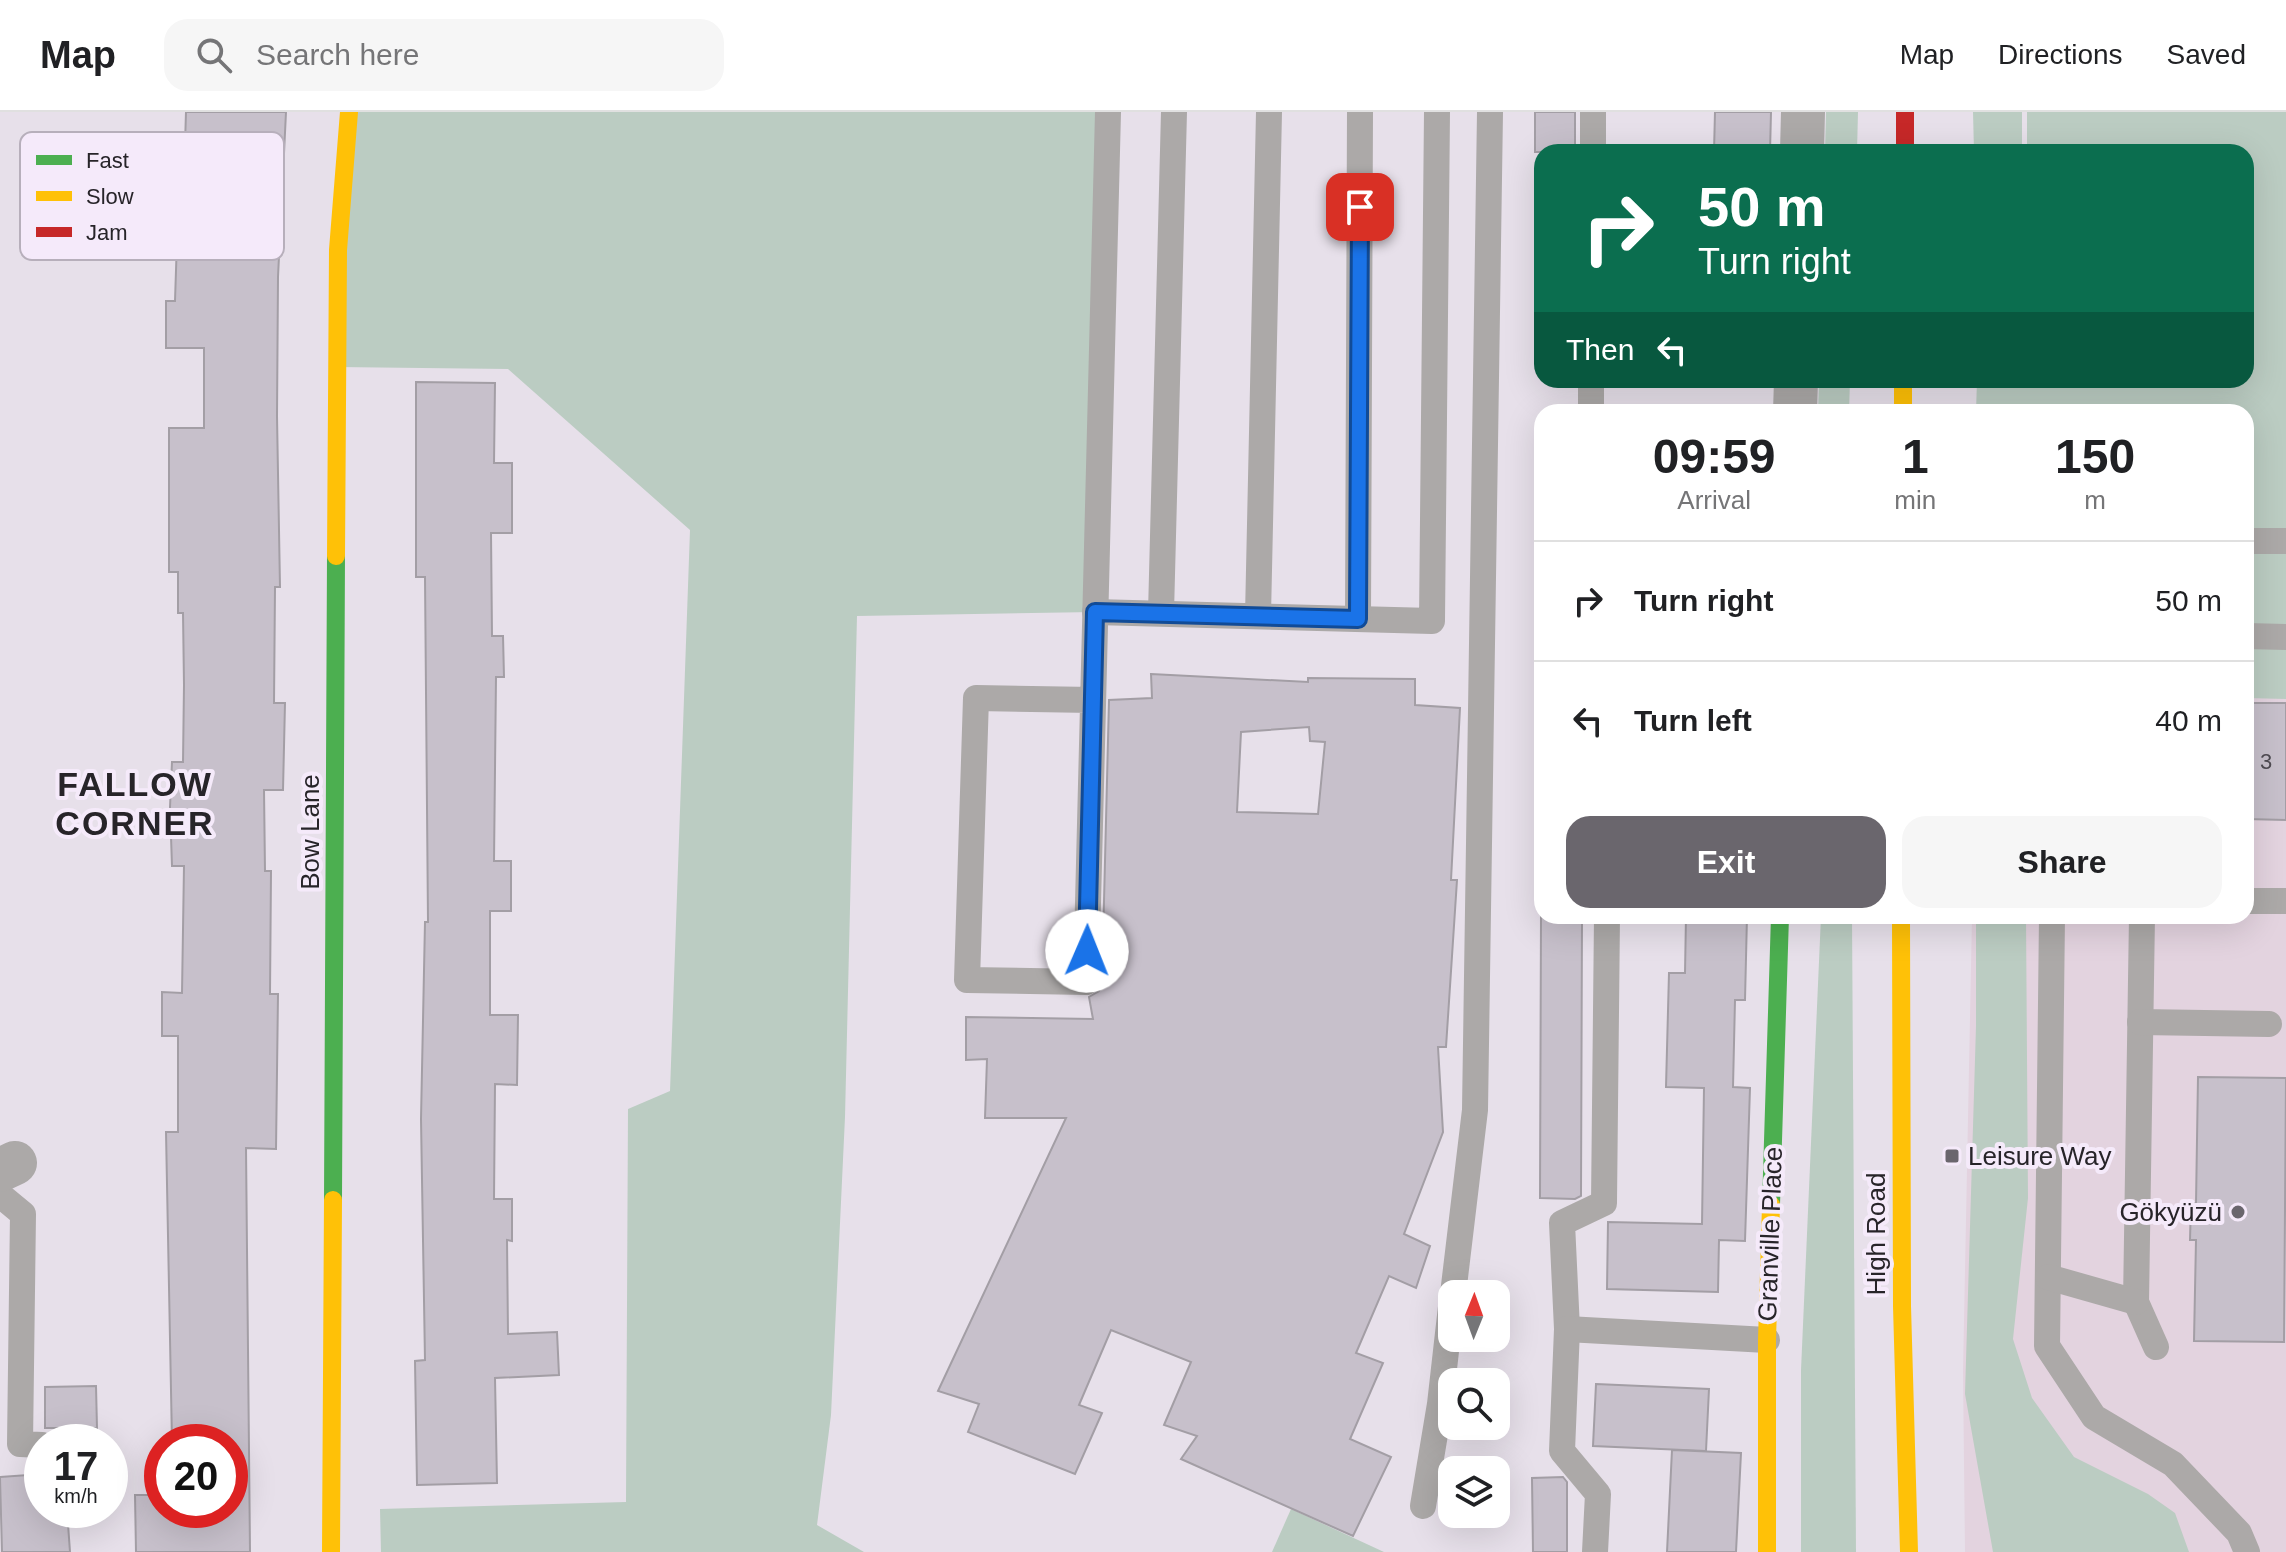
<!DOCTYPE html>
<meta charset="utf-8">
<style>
:root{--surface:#fff;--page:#f6f6f6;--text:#202124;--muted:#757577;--line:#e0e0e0;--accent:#6a666d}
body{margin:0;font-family:Helvetica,sans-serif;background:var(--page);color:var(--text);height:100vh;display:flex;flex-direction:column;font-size:30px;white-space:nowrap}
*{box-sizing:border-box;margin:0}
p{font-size:26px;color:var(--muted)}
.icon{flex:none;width:44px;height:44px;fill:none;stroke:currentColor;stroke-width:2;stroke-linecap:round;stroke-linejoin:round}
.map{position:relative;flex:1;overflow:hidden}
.drawer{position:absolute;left:1534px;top:292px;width:720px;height:520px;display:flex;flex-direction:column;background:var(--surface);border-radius:24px;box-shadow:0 8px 32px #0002}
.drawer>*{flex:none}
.guide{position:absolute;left:1534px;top:32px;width:720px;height:244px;border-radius:24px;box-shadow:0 8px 32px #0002;background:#0b6e4f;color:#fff;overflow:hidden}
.needle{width:52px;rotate:1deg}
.fabs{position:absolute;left:1438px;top:1168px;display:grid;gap:16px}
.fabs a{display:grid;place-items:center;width:72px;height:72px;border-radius:16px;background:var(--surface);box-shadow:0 8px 32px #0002;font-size:40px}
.speed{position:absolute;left:24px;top:1312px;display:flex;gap:16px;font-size:40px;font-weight:700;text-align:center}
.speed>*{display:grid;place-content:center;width:104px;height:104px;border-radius:50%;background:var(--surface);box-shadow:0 8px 32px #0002;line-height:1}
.speed small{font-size:20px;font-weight:400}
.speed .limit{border:12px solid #d22;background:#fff;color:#111}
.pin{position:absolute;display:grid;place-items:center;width:68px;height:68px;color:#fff;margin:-34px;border-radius:16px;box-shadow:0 4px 12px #0006}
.me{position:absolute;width:88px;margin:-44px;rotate:1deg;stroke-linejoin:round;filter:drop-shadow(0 0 6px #0008)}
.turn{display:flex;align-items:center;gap:28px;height:168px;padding:0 32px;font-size:36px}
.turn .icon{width:104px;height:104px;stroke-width:2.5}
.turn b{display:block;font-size:56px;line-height:68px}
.then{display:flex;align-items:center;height:76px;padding:0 32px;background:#0003;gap:16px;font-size:30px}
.eta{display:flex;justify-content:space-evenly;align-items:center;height:136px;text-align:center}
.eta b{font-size:48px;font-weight:700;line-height:56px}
.cta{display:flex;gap:16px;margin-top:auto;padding:16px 32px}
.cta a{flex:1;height:92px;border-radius:24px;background:var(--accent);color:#fff;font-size:32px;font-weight:700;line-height:92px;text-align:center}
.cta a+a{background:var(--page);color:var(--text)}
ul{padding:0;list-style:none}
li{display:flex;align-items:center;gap:24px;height:120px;padding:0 32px;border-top:2px solid var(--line)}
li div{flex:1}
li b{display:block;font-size:30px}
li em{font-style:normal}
header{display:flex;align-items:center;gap:48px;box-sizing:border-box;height:112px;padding:0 40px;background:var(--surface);border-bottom:2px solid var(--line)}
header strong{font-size:38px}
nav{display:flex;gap:44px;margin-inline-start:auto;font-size:28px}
.search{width:560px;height:72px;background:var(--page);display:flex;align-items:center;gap:20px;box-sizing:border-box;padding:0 28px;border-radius:24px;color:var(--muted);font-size:30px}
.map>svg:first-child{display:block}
</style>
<header>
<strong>Map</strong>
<div class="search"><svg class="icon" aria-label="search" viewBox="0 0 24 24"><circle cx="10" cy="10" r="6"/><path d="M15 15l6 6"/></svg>Search here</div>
<nav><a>Map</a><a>Directions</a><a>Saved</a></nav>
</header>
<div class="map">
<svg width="2286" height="1440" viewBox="0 0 2286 1440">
<rect width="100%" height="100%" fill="#e7e0ea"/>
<path fill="#e3d3df" d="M 2246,391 L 2286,392 L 2286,1440 L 1965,1440 L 1963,1260 L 1972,804 L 2246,804 Z"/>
<g fill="#bbccc2">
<path d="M 349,0 L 1112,0 L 1095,500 L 857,504 L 845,1005 L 831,1303 L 817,1413 L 864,1440 L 381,1440 L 380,1397 L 626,1390 L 628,997 L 670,979 L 690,418 L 508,257 L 337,255 Z"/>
<path d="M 1826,0 L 1858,0 L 1857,40 L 1825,40 Z"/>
<path d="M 1973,0 L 2022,0 L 2022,40 L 1974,40 Z"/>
<path d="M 2027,0 L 2286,0 L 2286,587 L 2246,586 L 2246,300 L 1976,300 L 1977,268 L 2246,268 L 2246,40 L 2027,40 Z"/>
<path d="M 1819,268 L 1850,268 L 1849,300 L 1818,300 Z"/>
<path d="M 1821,804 L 1852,804 L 1856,1440 L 1801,1440 L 1801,1258 Z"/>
<path d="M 1976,804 L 2026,804 L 2028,1086 L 2013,1227 L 2032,1286 L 2074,1345 L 2148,1382 L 2175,1401 L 2189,1440 L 1993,1440 L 1965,1282 L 1976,914 Z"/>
<path d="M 1291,1397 L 1384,1440 L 1272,1440 Z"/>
</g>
<g fill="#c7c0cb" stroke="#a39ea5" stroke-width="2" fill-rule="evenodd">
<path d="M 186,0 L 286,0 L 278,165 L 277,304 L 280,475 L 275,475 L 274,591 L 285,591 L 283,678 L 264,678 L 265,759 L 271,759 L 270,882 L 278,882 L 276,1037 L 246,1036 L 250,1440 L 136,1440 L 135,1383 L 162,1383 L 162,1398 L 230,1398 L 230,1330 L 172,1330 L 166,1020 L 178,1020 L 178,924 L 162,924 L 162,880 L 182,881 L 184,754 L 172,754 L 170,695 L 172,650 L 183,650 L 184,573 L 183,501 L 178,501 L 178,460 L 169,460 L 169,316 L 204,316 L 204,236 L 166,236 L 166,189 L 175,189 L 178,97 L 183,97 Z"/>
<rect x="1535" y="0" width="40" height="40"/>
<path d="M 1715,0 L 1771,0 L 1770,40 L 1714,40 Z"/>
<path d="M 416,270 L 495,271 L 494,351 L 512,351 L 512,421 L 491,421 L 492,524 L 503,524 L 504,565 L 496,565 L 494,749 L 511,749 L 511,799 L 490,799 L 490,903 L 518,903 L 517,973 L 495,972 L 494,1087 L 512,1087 L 512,1129 L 507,1128 L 508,1222 L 557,1220 L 559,1263 L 495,1266 L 497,1371 L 417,1373 L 415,1249 L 425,1248 L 421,1007 L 425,810 L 428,810 L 425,465 L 416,465 Z"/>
<path d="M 1151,562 L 1308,570 L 1308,566 L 1415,567 L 1415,593 L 1460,596 L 1451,768 L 1457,768 L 1446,935 L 1438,935 L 1443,1020 L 1404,1122 L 1430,1134 L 1416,1176 L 1389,1164 L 1356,1241 L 1383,1251 L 1350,1327 L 1391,1345 L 1353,1424 L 1181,1347 L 1197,1324 L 1164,1313 L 1191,1250 L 1111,1218 L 1079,1293 L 1102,1301 L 1075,1362 L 968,1320 L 979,1292 L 938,1279 L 1066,1006 L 985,1006 L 987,947 L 966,948 L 966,905 L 1093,907 L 1089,885 L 1099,879 L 1102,870 L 1109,588 L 1152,586 ZM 1309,615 L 1310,629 L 1325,630 L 1318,702 L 1237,700 L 1241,620 Z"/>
<path d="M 2246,591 L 2286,591 L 2286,708 L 2246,707 Z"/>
<path d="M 1541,804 L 1582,804 L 1581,1084 L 1575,1087 L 1540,1086 Z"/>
<path d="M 1686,804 L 1747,804 L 1745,888 L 1735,888 L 1733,975 L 1750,976 L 1745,1129 L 1719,1128 L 1718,1180 L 1607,1177 L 1608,1110 L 1702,1112 L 1704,976 L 1666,975 L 1669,861 L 1685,861 Z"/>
<path d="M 2198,965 L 2286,966 L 2284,1230 L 2194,1229 L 2196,1128 L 2190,1128 L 2191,1091 L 2196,1091 Z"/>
<path d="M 1596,1272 L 1709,1277 L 1706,1339 L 1593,1334 Z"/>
<path d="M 96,1274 L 97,1316 L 45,1316 L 45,1275 Z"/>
<path d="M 1672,1338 L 1741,1341 L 1736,1440 L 1667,1440 Z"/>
<path d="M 42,1362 L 42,1398 L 67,1398 L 70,1440 L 2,1440 L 0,1365 Z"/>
<path d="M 1563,1365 L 1567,1370 L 1567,1440 L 1533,1440 L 1532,1366 Z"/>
</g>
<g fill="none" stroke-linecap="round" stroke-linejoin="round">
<g stroke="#aca9a8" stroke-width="26">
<path d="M 1593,40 L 1593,0"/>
<path d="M 1591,300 L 1591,268"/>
<path d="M 2246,429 L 2286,429"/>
<path d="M 1095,500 L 1432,509 L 1437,0"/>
<path d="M 1161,501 L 1174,0"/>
<path d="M 1258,504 L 1269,0"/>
<path d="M 1358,507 L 1360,0"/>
<path d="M 2246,524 L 2286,525"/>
<path d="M 1093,588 L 976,586 L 967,868 L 1086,870 C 1093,580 1101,290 1108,0"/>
<path d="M 2246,789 L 2286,789"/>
<path d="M 2052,804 L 2047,1234 L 2094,1305 L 2173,1352 L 2239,1421 L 2247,1440"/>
<path d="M 2142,804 L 2136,1190 L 2156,1235"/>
<path d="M 2140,910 L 2269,912"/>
<path d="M 0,1083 L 23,1102 L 20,1332 L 42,1333"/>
<path d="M 2048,1165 L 2136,1190"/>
<path d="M 1453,1182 L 1475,998 L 1490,0"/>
<path d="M 1567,1217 L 1562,1111 L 1604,1091 L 1607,804"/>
<path d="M 1423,1394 L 1440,1292 L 1452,1186"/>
<path d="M 1595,1440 L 1598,1382 L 1562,1339 L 1567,1217 L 1767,1228"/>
</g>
<g stroke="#aca9a8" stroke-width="44">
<path d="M 1802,40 L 1803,0"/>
<path d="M 1795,300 L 1796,268"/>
<path d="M 0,1058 L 15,1051"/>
</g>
<g stroke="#4caf50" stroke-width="18">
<path d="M 333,1088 L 336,444"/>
<path d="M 1771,1093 L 1780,804"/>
</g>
<g stroke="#ffc107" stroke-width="18">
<path d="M 1903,268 L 1903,300"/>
<path d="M 336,444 L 338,138 L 349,0"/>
<path d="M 1901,804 L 1902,1194 L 1909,1440"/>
<path d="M 331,1440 L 333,1088"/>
<path d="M 1767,1440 L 1767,1228 L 1771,1093"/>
</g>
<path stroke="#c62828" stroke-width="18" d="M 1905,0 L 1905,40"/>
</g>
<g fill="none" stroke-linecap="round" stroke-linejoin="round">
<g stroke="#114b97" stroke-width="20">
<path id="route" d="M 1087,839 L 1095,500 L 1358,507 L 1360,95"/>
</g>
<use href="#route" stroke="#1a73e8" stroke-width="14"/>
</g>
<g fill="#6a666d" stroke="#f5eafa" stroke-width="3">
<rect x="1944" y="1036" width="16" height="16" rx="4"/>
<circle cx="2238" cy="1100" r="8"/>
</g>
<g text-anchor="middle" stroke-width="8" stroke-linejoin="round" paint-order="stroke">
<g font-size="22" fill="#4f4b52">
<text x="2266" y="657">3</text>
</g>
<g font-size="26" fill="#272429" stroke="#f5eafa">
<text transform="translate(310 720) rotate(-90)" y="9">Bow Lane</text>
<text transform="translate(1770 1122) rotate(-88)" y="9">Granville Place</text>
<text transform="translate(1876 1122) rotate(-90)" y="9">High Road</text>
</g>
<g font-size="26" fill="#272429" stroke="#f5eafa" text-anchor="start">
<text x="1968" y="1053">Leisure Way</text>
<text x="2222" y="1109" text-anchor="end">Gökyüzü</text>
</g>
<g font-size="34" font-weight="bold" letter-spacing="2" fill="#272429" stroke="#f5eafa">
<text x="135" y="684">FALLOW<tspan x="135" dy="39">CORNER</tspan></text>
</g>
</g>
<rect x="20" y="20" width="264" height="128" rx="12" fill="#f5eafa" stroke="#b7afbb" stroke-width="2"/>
<rect x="36" y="43" width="36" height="10" fill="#4caf50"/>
<rect x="36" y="79" width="36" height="10" fill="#ffc107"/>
<rect x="36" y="115" width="36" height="10" fill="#c62828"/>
<g font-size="22" fill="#272429">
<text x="86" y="56">Fast</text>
<text x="86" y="92">Slow</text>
<text x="86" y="128">Jam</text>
</g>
</svg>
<div class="fabs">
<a><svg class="needle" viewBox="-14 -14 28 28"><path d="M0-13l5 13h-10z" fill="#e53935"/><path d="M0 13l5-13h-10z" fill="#757577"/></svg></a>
<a><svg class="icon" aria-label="search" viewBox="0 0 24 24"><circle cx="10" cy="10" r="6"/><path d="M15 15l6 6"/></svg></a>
<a><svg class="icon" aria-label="layers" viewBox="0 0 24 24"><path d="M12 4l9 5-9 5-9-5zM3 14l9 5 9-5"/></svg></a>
</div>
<div class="speed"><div>17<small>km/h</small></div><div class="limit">20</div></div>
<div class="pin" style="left:1360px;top:95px;background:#d93025"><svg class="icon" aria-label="arrive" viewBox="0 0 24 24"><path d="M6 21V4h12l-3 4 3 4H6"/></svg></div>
<svg class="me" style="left:1087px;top:839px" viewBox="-20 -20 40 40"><circle r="19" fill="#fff"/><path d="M0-13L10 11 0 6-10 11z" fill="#1a73e8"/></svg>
<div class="guide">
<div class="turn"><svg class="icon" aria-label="right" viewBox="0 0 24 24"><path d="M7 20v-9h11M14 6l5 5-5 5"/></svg><div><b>50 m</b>Turn right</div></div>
<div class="then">Then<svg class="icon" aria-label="left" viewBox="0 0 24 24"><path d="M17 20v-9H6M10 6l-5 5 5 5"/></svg></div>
</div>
<section class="drawer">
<div class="eta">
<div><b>09:59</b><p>Arrival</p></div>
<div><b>1</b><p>min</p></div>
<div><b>150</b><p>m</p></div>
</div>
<ul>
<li><svg class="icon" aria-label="right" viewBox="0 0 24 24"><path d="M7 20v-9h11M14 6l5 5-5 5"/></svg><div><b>Turn right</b></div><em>50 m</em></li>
<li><svg class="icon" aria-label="left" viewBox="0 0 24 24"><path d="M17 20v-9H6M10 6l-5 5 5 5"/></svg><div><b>Turn left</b></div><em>40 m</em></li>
</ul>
<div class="cta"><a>Exit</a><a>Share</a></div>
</section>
</div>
